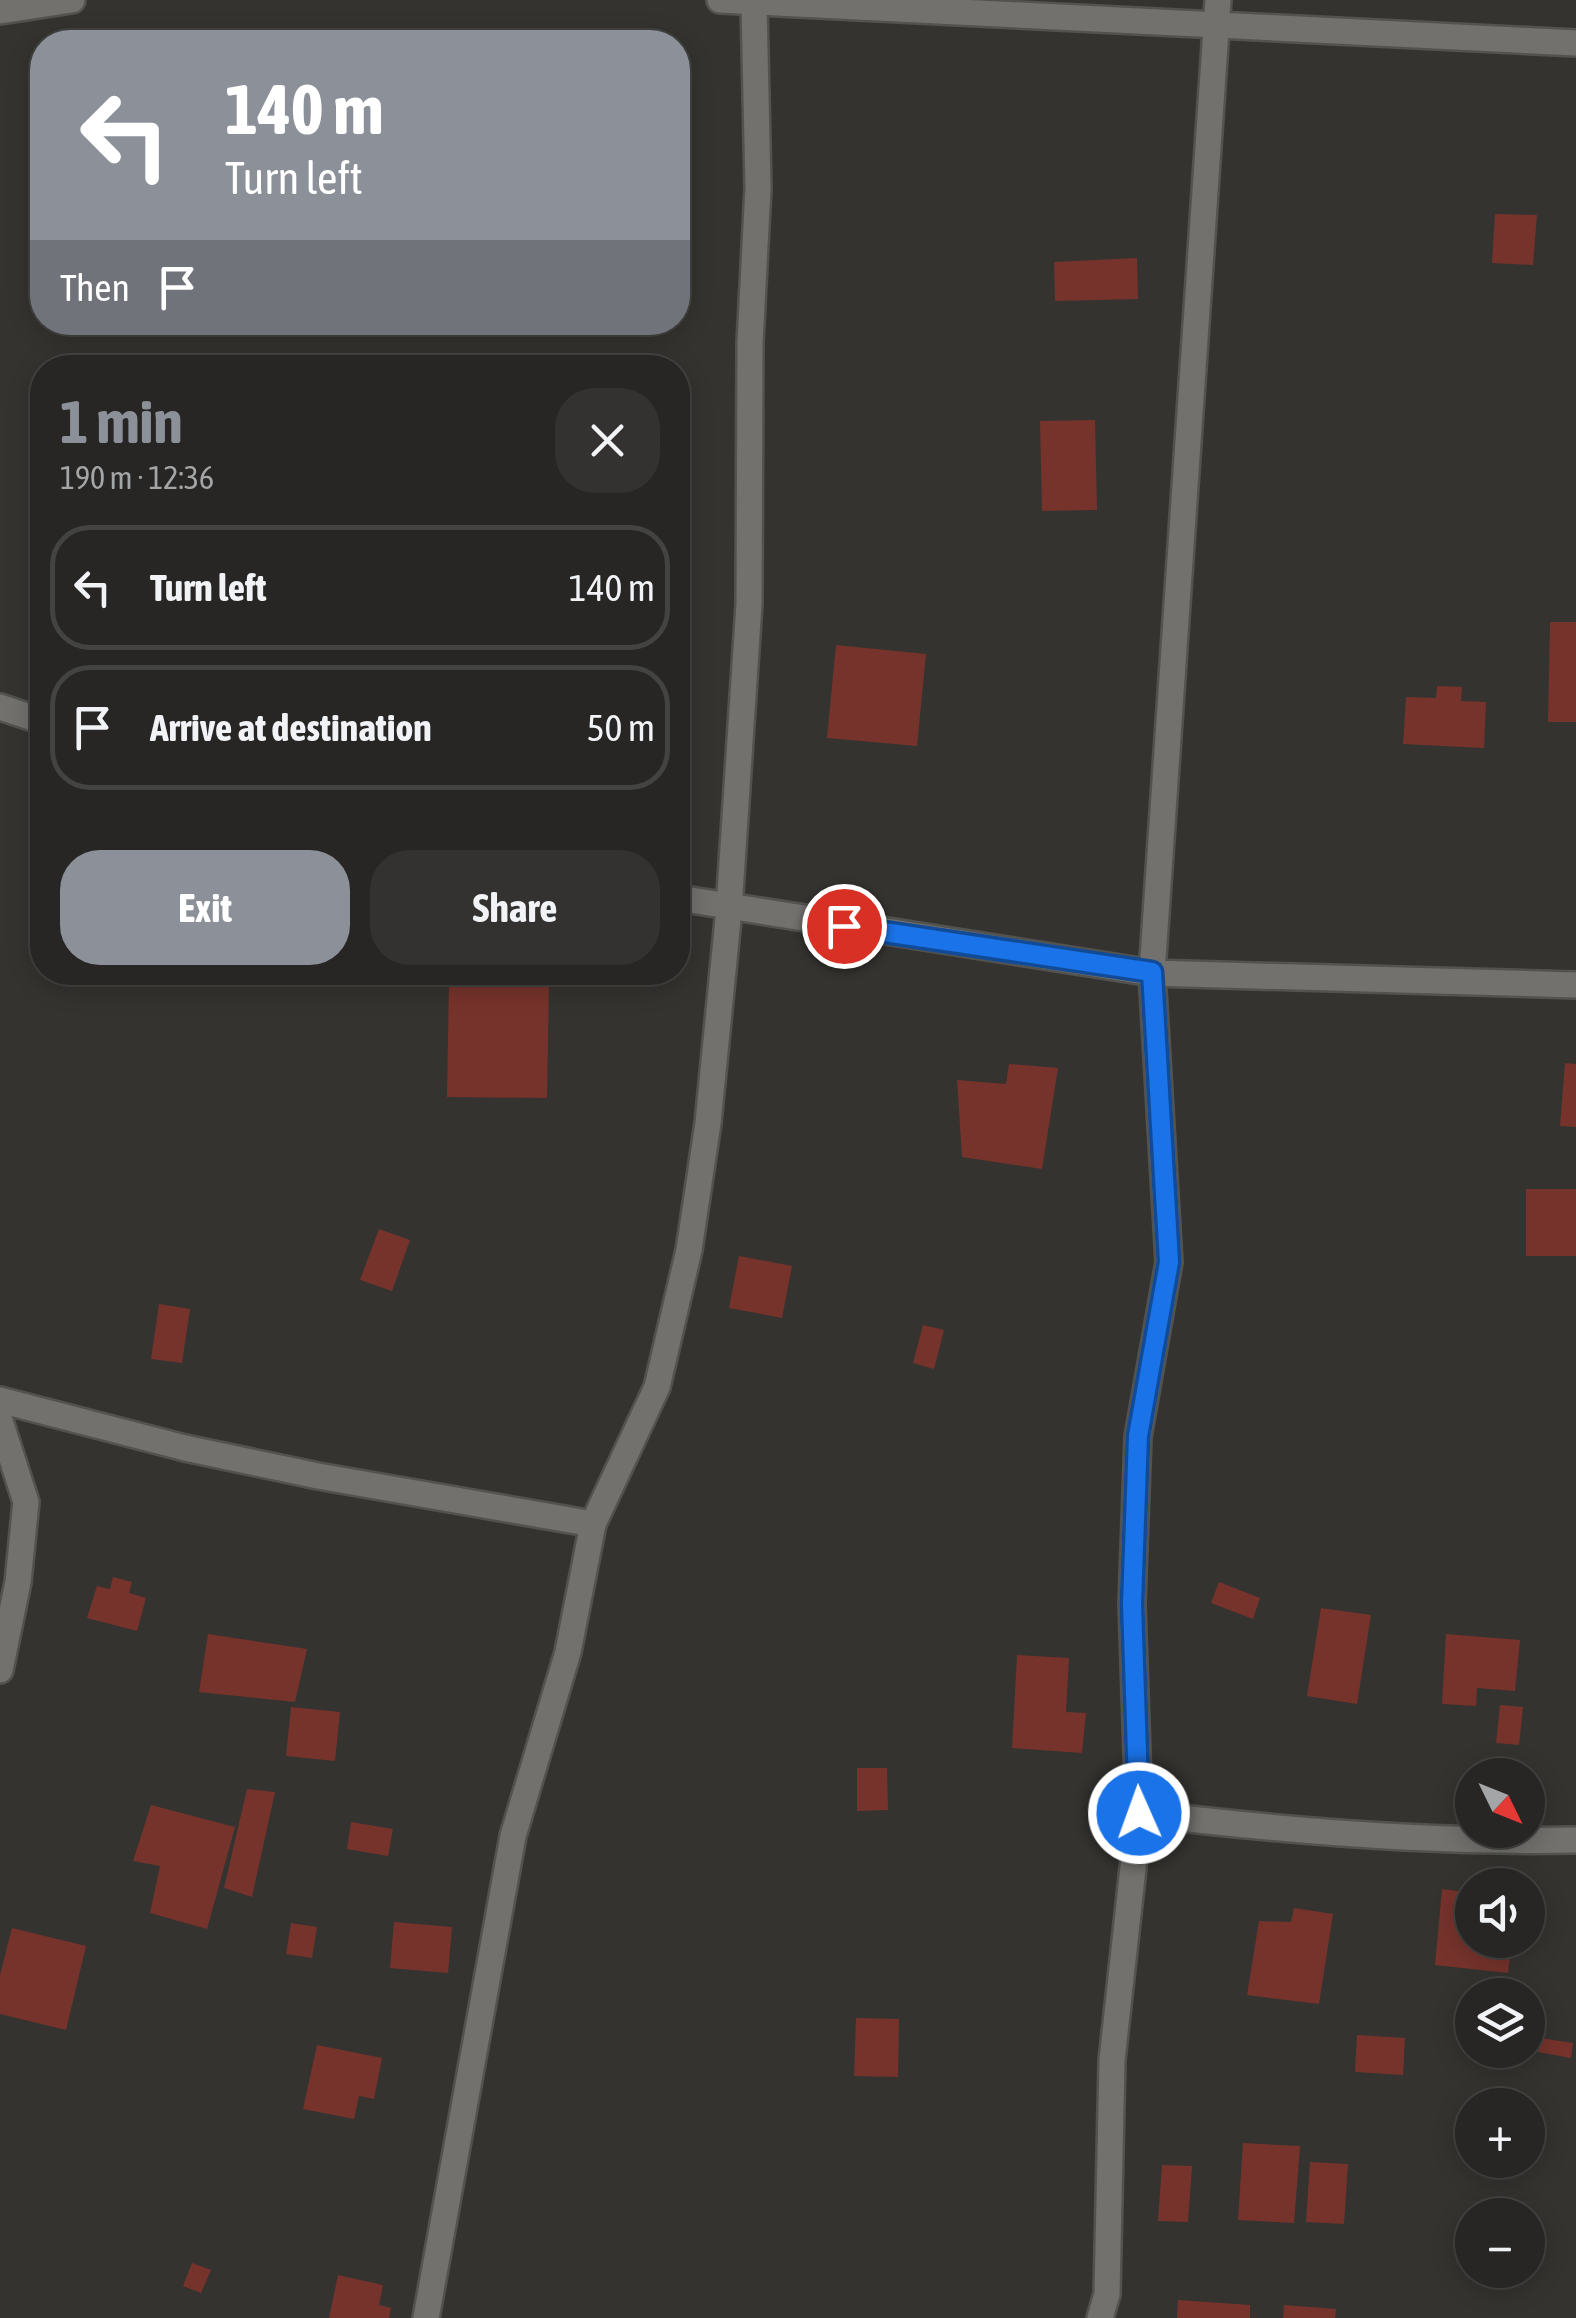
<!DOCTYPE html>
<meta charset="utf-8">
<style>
:root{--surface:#272624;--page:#333231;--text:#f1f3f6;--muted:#a4a5a6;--line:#434341;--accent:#8c9099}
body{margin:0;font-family:"Asap Condensed",sans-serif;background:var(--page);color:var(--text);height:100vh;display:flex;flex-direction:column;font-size:38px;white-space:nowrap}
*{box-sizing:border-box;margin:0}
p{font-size:32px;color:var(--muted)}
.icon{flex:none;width:55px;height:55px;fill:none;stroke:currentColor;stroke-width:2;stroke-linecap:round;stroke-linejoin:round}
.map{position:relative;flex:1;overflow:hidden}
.sheet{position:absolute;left:30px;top:355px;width:660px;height:630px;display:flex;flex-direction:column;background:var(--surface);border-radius:40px;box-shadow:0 5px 25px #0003,0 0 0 2px var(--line)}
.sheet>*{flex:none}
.guide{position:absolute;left:30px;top:30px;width:660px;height:305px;border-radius:40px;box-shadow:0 5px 25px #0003,0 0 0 2px var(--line);background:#8c9099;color:#fff;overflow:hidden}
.needle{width:65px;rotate:133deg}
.tools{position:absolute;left:1455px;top:1758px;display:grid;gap:20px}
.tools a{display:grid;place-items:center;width:90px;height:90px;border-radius:50%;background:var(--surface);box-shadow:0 5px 25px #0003,0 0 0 2px var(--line);font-size:50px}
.pin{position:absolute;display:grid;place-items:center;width:85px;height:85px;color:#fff;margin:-42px;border:5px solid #fff;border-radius:50%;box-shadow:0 2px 10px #0007}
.me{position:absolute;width:110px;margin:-55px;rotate:358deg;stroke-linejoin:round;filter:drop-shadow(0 0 8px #0008)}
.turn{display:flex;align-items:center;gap:35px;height:210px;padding:0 30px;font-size:45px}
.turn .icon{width:130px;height:130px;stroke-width:2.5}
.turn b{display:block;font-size:70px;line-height:85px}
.then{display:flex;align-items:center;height:95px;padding:0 30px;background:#0003;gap:20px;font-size:38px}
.round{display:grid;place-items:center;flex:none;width:105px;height:105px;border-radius:40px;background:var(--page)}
.overview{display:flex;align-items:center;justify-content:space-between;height:170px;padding:0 30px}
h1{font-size:60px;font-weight:700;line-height:75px;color:var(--accent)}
.button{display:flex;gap:20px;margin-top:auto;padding:20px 30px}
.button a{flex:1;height:115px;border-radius:40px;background:var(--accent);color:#fff;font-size:40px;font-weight:700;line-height:115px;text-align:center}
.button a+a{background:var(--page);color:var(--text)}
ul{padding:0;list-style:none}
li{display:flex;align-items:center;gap:30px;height:125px;margin:0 20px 15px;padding:0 10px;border:5px solid var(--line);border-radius:40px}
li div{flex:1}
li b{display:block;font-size:38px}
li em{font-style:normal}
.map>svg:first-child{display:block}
</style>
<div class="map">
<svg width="1576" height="2318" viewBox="0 0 1576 2318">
<rect width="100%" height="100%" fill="#343330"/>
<g fill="#76332c">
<path d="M 1495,214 L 1537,215 L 1533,265 L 1492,263 Z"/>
<path d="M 1137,258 L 1138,299 L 1055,301 L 1054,262 Z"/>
<path d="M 1095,420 L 1097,510 L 1042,511 L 1040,421 Z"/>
<path d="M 1550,622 L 1576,622 L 1576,722 L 1548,722 Z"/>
<path d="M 836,645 L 926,654 L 917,746 L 827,738 Z"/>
<path d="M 1437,686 L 1462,687 L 1461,701 L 1486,702 L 1484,748 L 1403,744 L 1406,697 L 1436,698 Z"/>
<path d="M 449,981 L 549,982 L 547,1098 L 447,1097 Z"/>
<path d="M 1565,1063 L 1576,1064 L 1576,1127 L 1560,1126 Z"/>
<path d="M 1009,1064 L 1058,1068 L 1042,1169 L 962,1157 L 957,1080 L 1006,1084 Z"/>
<rect x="1526" y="1189" width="50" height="67"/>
<path d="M 379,1229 L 410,1240 L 392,1291 L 360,1280 Z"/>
<path d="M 739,1256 L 792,1266 L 782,1318 L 729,1308 Z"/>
<path d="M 159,1304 L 190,1309 L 182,1363 L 151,1359 Z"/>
<path d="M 923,1325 L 944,1330 L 934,1369 L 913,1363 Z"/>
<path d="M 113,1577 L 132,1582 L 129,1593 L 146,1598 L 137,1631 L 87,1618 L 97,1586 L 110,1589 Z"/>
<path d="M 1219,1582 L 1260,1598 L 1253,1619 L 1211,1603 Z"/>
<path d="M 1321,1608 L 1371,1615 L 1357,1704 L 1307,1696 Z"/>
<path d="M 208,1634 L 307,1649 L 295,1702 L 199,1692 Z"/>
<path d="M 1446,1634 L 1520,1640 L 1515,1691 L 1477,1688 L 1476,1706 L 1442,1704 Z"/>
<path d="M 1017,1655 L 1069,1658 L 1066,1712 L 1086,1713 L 1082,1753 L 1012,1748 Z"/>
<path d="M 1500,1705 L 1523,1707 L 1519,1745 L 1496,1743 Z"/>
<path d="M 291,1707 L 340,1712 L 335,1761 L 286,1756 Z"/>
<path d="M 857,1768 L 887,1768 L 888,1810 L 857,1811 Z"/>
<path d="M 247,1789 L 275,1792 L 252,1897 L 224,1888 Z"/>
<path d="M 151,1805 L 235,1827 L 207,1929 L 150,1913 L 160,1866 L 133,1861 Z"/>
<path d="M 351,1822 L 393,1829 L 388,1856 L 347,1849 Z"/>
<path d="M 1442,1889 L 1472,1893 L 1472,1940 L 1512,1940 L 1508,1973 L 1435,1965 Z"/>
<path d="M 1294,1908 L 1333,1914 L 1319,2004 L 1247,1995 L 1259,1921 L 1291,1922 Z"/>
<path d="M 394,1922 L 452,1927 L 448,1973 L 390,1968 Z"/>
<path d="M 291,1923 L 317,1927 L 312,1958 L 286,1954 Z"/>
<path d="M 12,1928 L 86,1946 L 66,2030 L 0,2014 L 0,1975 Z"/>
<path d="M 856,2018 L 899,2019 L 898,2077 L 854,2076 Z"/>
<path d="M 1357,2035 L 1405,2038 L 1403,2075 L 1355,2072 Z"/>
<path d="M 1540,2038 L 1573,2043 L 1571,2058 L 1538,2052 Z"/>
<path d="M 317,2045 L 382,2058 L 374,2099 L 359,2096 L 354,2119 L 303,2109 Z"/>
<path d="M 1243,2143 L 1300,2146 L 1294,2223 L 1238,2220 Z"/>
<path d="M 1310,2162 L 1348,2164 L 1344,2224 L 1306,2222 Z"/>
<path d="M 1162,2165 L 1192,2166 L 1188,2222 L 1158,2221 Z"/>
<path d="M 192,2263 L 211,2270 L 201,2293 L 183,2286 Z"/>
<path d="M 338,2275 L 383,2285 L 379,2305 L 391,2308 L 389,2318 L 329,2318 Z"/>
<path d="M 1178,2300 L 1250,2305 L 1250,2318 L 1177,2318 Z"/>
<path d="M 1284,2305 L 1336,2309 L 1335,2318 L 1283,2318 Z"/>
</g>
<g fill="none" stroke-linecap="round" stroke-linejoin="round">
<g stroke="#52524f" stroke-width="30">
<g id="minor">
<path d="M 720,0 L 1576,43"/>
<path d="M 0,11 L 72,0"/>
<path d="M 0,707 L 42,721"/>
<path d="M 678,898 L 1152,973 L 1576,985"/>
<path d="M 0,1400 L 185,1448 L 318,1476 L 593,1524"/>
<path d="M 0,1421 L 26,1502 L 18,1582 L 0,1670"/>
<path d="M 1139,1813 C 1284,1831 1430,1843 1576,1840"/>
<path d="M 426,2318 L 513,1836 L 568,1652 L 593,1524 L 657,1387 L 689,1250 L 708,1123 L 729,909 L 749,604 L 750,343 L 758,188 L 754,4"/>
<path d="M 1100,2318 L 1107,2294 L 1112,2060 L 1139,1813 L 1132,1604 L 1138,1437 L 1169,1262 L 1152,973 L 1218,0"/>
</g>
</g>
<use href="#minor" stroke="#72716e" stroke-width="25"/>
</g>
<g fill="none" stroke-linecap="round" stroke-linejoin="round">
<g stroke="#114b97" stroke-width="25">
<path id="route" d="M 844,926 L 1152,972 L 1169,1262 L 1138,1436 L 1132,1604 L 1139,1813"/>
</g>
<use href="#route" stroke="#1a73e8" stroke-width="18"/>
</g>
</svg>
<div class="tools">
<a><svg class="needle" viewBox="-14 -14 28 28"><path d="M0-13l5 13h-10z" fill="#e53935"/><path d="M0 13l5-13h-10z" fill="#a4a5a6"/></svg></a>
<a><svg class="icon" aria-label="sound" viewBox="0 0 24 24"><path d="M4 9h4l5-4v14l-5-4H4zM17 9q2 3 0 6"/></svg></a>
<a><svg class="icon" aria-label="layers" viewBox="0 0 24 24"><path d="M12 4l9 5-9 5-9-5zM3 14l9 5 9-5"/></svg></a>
<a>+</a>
<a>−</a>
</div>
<div class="pin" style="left:844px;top:926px;background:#d93025"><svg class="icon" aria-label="arrive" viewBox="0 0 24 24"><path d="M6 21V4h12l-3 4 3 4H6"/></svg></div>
<svg class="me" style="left:1139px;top:1813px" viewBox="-20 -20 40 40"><circle r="17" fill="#1a73e8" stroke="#fff" stroke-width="3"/><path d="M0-11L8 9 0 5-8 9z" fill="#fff"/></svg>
<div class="guide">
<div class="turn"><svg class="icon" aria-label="left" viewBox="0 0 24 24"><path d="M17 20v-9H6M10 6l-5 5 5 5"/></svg><div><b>140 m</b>Turn left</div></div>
<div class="then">Then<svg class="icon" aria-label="arrive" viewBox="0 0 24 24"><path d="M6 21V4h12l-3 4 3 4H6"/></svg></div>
</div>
<section class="sheet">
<div class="overview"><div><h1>1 min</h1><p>190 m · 12:36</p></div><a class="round"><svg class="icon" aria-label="close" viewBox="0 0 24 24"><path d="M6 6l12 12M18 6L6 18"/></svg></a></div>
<ul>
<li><svg class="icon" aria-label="left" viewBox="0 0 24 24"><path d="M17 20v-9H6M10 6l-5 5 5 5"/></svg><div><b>Turn left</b></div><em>140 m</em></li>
<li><svg class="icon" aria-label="arrive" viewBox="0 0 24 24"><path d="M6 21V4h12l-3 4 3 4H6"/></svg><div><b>Arrive at destination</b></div><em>50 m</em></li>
</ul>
<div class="button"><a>Exit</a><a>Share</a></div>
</section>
</div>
